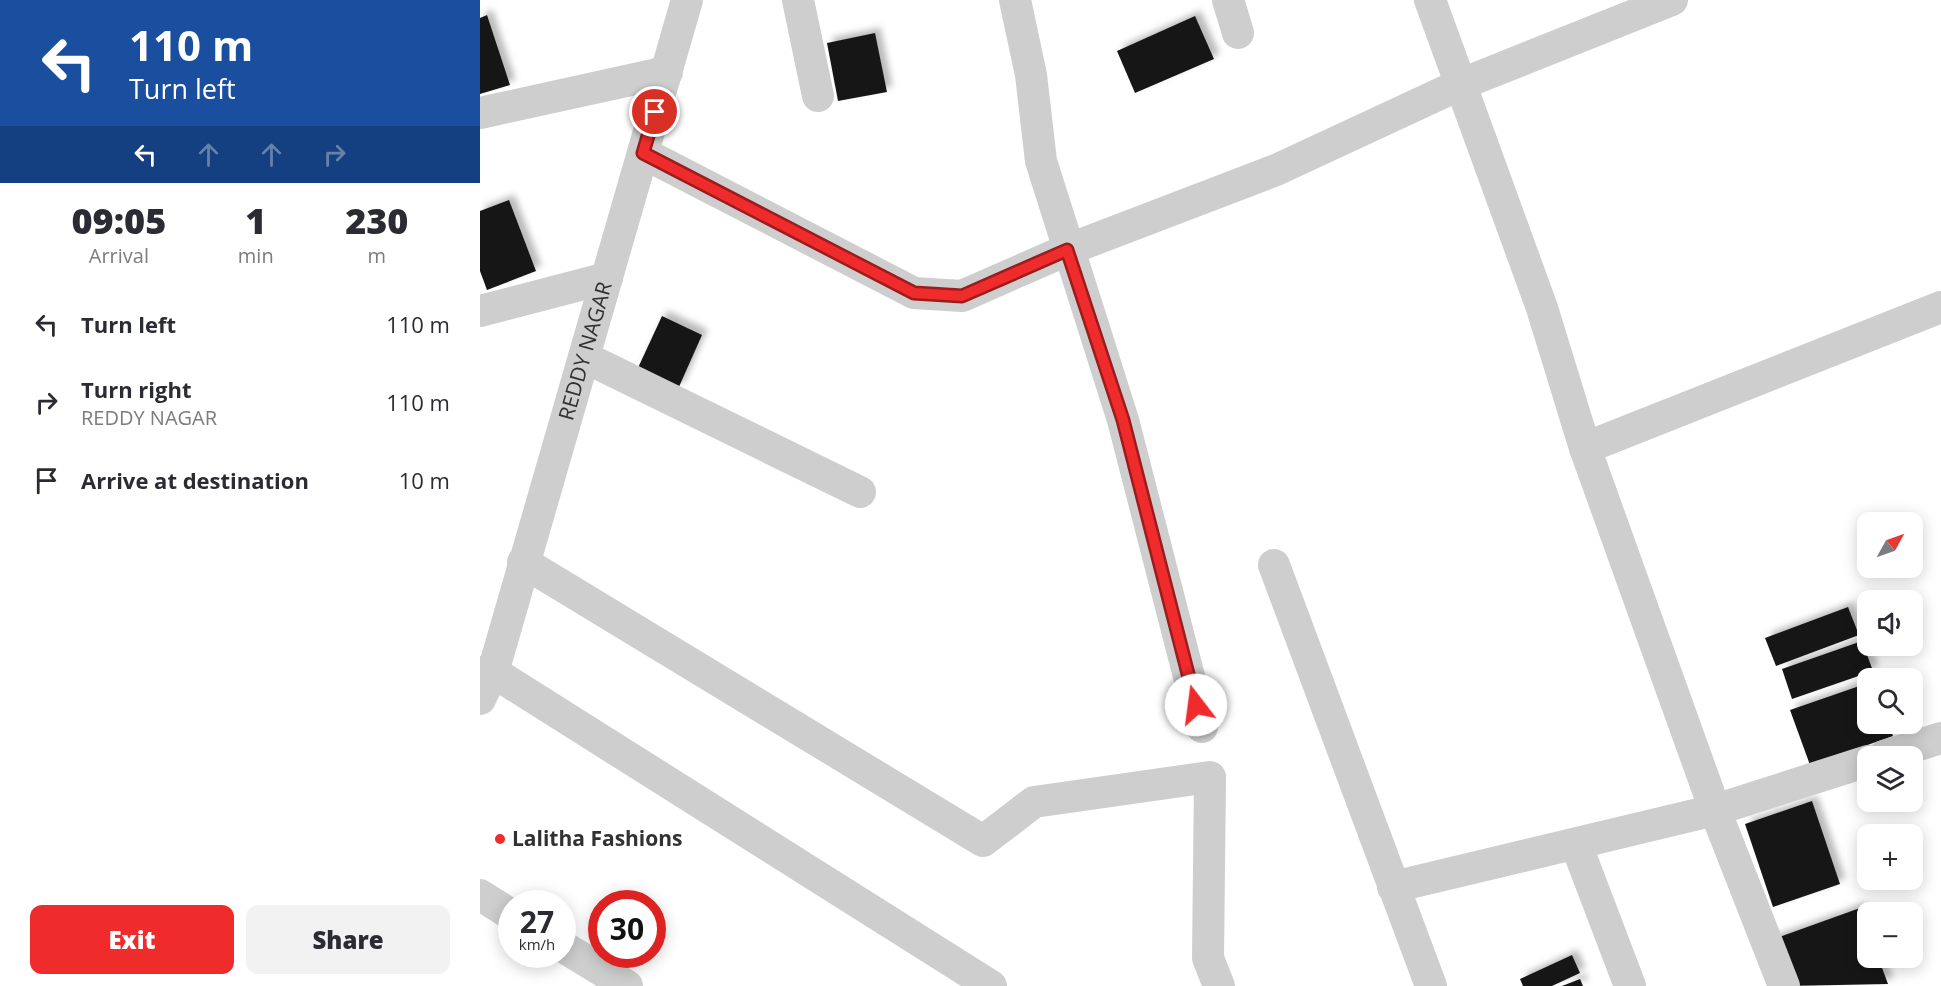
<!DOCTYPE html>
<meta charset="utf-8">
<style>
:root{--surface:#fff;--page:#f2f2f3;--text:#2b2b33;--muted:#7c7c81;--accent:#f02b2c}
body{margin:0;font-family:"Open Sans",sans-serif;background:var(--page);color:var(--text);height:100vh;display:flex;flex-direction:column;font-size:22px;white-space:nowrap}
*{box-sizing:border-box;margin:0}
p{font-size:20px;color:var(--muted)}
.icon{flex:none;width:33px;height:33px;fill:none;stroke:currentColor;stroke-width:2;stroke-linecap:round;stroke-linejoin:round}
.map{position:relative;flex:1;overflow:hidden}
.details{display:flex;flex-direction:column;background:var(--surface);width:480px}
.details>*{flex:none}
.banner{background:#1a4fa0;color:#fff;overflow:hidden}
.needle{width:39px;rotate:50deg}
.fabs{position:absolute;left:1377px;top:512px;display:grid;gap:12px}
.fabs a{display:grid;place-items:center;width:66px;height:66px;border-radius:12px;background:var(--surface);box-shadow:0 3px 15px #0003;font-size:30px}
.speed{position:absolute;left:18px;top:890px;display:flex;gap:12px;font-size:30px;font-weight:700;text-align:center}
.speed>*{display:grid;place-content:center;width:78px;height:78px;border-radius:50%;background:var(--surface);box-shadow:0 3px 15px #0003;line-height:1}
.speed small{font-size:15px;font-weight:400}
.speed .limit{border:9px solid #d22;background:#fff;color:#111}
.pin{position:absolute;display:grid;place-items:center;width:51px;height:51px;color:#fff;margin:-26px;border:3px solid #fff;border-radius:50%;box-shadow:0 2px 6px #0007}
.me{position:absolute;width:66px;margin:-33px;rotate:345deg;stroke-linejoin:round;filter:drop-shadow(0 0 4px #0008)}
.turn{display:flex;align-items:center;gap:21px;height:126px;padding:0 30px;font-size:27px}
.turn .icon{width:78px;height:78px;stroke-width:2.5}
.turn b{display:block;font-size:42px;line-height:51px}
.lanes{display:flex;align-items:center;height:57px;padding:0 30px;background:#0003;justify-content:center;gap:30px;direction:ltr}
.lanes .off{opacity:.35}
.eta{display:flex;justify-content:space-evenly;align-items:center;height:102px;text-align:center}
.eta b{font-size:36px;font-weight:800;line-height:42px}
.action{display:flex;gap:12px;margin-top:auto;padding:12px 30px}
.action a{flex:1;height:69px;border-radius:12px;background:var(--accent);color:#fff;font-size:24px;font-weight:800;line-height:69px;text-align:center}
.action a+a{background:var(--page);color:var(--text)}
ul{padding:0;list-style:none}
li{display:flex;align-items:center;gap:18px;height:78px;padding:0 30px}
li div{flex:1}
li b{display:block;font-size:22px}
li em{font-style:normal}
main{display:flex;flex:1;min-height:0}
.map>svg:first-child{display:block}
</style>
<main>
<section class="details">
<div class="banner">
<div class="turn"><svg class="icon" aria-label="left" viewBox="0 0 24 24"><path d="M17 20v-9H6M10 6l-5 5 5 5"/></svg><div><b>110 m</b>Turn left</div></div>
<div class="lanes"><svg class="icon" aria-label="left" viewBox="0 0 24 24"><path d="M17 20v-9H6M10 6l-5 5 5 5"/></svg><svg class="icon off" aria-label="ahead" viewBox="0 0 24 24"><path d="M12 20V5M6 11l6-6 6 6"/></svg><svg class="icon off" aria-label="ahead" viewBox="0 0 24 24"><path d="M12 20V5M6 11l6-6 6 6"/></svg><svg class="icon off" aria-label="right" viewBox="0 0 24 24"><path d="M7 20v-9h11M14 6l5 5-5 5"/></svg></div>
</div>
<div class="eta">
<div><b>09:05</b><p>Arrival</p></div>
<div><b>1</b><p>min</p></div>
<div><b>230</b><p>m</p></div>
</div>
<ul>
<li><svg class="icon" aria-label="left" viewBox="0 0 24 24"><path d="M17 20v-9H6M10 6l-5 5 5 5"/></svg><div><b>Turn left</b></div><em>110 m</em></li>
<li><svg class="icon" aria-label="right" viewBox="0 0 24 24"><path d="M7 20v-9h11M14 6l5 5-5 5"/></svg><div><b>Turn right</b><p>REDDY NAGAR</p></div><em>110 m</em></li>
<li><svg class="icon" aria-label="arrive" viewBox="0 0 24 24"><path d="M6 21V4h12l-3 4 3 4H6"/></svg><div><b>Arrive at destination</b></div><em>10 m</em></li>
</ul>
<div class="action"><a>Exit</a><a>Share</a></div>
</section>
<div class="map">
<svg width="1461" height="986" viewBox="0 0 1461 986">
<defs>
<filter id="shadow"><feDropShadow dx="5.5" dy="-5.5" stdDeviation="3" flood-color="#0004"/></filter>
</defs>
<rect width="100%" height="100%" fill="#fff"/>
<g fill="#181818" filter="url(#shadow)">
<path d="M 7,15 L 30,85 L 0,94 L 0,18 Z"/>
<path d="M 715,16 L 734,59 L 655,93 L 637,51 Z"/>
<path d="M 395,33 L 407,92 L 358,101 L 347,43 Z"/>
<path d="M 29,200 L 56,271 L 7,290 L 0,271 L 0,211 Z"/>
<path d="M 182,316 L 222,335 L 198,389 L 157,370 Z"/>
<path d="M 1368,607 L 1379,635 L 1296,666 L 1285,638 Z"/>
<path d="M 1382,641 L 1393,671 L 1312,699 L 1302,669 Z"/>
<path d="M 1388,683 L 1388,723 L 1408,723 L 1413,736 L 1330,765 L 1310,710 Z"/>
<path d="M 1332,801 L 1360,884 L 1293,907 L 1265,824 Z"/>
<path d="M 1380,908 L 1388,929 L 1388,957 L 1398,957 L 1408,984 L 1308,986 L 1291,940 Z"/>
<path d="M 1092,955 L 1100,973 L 1072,986 L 1043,986 L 1040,979 Z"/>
<path d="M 1100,979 L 1103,986 L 1082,986 Z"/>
</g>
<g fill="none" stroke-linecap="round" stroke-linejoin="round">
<g stroke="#cecece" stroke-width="32">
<path d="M 318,0 L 338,96"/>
<path d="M 535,0 L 551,75 L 561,161 L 643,420 L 722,727"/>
<path d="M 748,0 L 758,33"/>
<path d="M 950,0 L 1062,308 L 1105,448 L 1235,810 L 1304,986"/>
<path d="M 0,113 L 187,72"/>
<path d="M 163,153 L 434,293 L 482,296 L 587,250 L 796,170 L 979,85 L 1192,0"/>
<path d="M 0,311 L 127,278"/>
<path d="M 104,357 L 380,492"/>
<path d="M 1105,448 L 1461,307"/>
<path d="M 43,562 L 503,841 L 554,802 L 730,777 L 728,958 L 739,986"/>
<path d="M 794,565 L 951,986"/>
<path d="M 0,672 L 13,672 L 511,986"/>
<path id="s1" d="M 0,699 L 13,672 L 207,0"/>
<path d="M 1404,756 L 1461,738"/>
<path d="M 1096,844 L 1150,986"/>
<path d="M 913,887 L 1235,810 L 1388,761"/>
<path d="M 0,895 L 32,915"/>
<path d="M 82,946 L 147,986"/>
</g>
</g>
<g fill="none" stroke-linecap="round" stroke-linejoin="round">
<g stroke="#9c1c1d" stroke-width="15">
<path id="route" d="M 175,112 L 163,153 L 434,293 L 482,296 L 587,250 L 643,420 L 716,705"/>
</g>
<use href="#route" stroke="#f02b2c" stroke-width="10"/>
</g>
<circle fill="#f02b2c" stroke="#fff" stroke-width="2" cx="20" cy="839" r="6"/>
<g text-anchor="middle" stroke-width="6" stroke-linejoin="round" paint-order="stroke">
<g font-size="21" fill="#313131" stroke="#fff">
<text dy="7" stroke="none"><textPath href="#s1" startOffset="364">REDDY NAGAR</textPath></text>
</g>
<g font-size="21" font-weight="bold" fill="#313131" stroke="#fff" text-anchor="start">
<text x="32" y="846">Lalitha Fashions</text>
</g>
</g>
</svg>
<div class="fabs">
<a><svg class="needle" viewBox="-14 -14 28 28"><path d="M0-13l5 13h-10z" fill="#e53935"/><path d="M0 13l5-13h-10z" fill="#7c7c81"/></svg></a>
<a><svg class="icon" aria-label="sound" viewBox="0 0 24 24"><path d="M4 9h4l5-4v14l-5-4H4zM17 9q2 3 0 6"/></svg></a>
<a><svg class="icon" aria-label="search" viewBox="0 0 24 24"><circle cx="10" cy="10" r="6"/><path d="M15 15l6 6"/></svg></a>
<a><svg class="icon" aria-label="layers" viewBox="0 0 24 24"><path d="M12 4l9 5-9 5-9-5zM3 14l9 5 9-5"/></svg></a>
<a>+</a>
<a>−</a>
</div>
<div class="speed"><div>27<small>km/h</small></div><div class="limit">30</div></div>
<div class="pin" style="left:175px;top:112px;background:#d93025"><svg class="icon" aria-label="arrive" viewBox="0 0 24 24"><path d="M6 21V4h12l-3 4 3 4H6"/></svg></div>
<svg class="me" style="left:716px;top:705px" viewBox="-20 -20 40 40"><circle r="19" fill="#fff"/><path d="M0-13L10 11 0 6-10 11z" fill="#f02b2c"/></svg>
</div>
</main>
